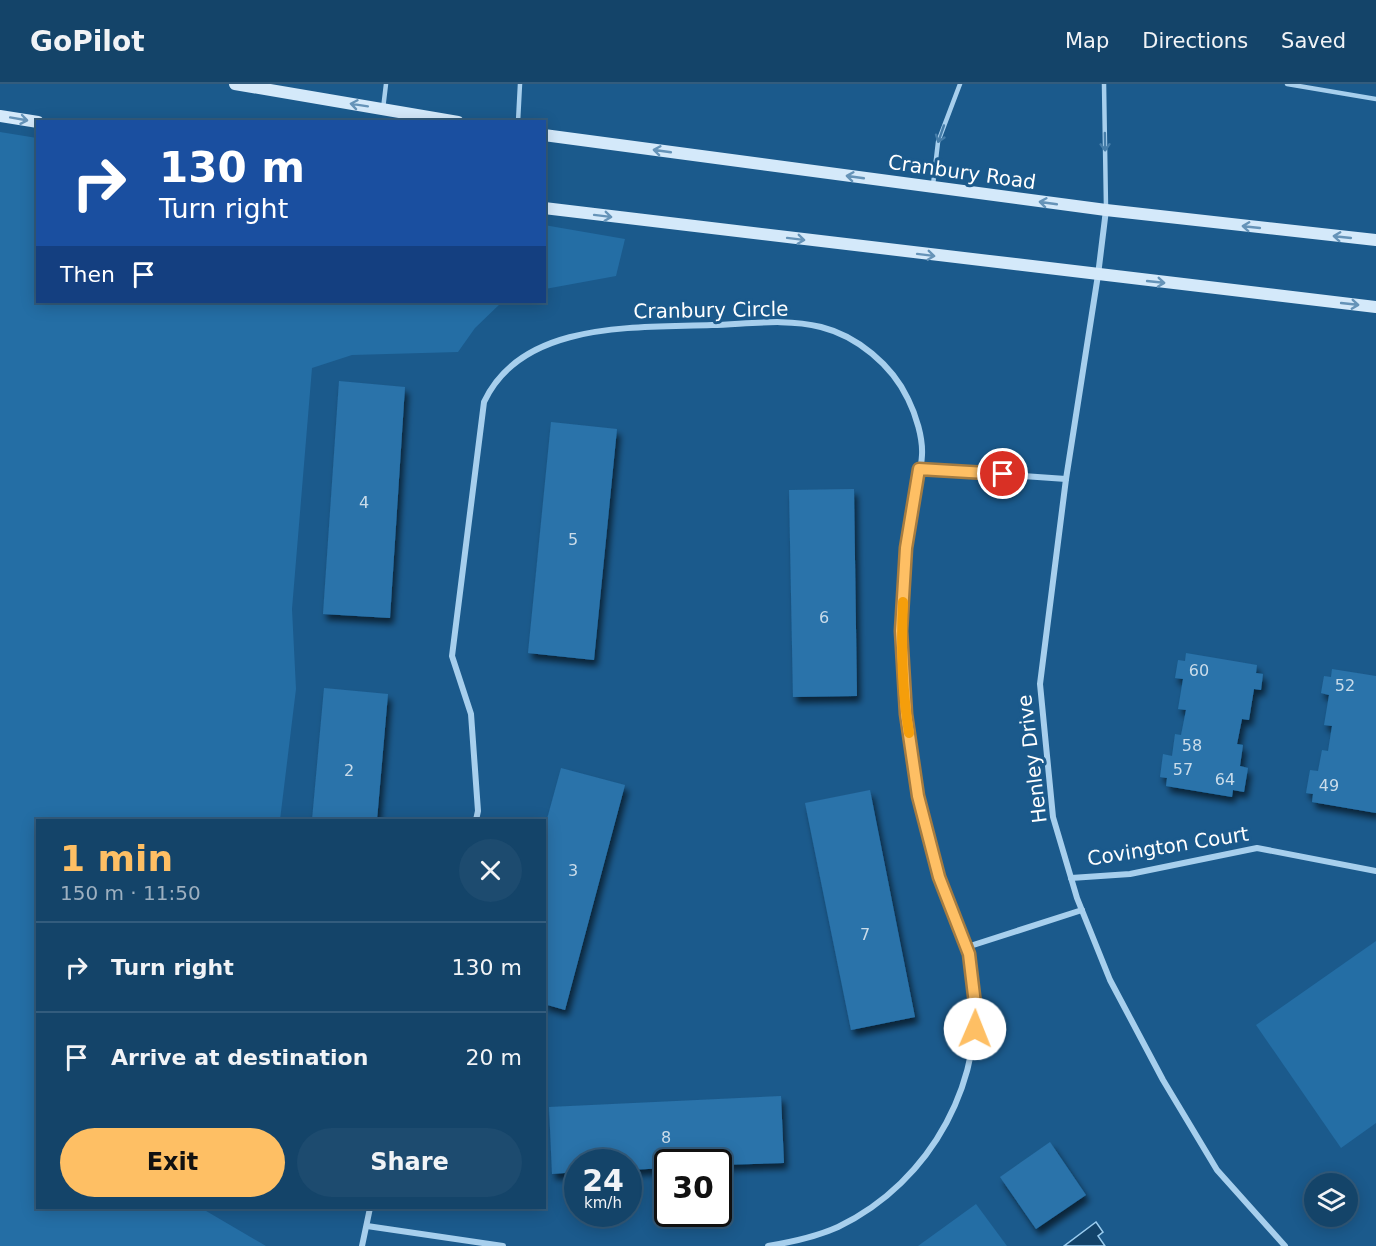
<!DOCTYPE html>
<meta charset="utf-8">
<style>
:root{--surface:#144469;--page:#1d4b6f;--text:#f1f3f6;--muted:#9db0c0;--line:#335c7d;--accent:#febf64}
body{margin:0;font-family:"DejaVu Sans",sans-serif;background:var(--page);color:var(--text);height:100vh;display:flex;flex-direction:column;font-size:22px;white-space:nowrap}
*{box-sizing:border-box;margin:0}
p{font-size:20px;color:var(--muted)}
.icon{flex:none;width:33px;height:33px;fill:none;stroke:currentColor;stroke-width:2;stroke-linecap:round;stroke-linejoin:round}
.map{position:relative;flex:1;overflow:hidden}
.panel{position:absolute;left:36px;top:735px;width:510px;height:390px;display:flex;flex-direction:column;background:var(--surface);border-radius:0px;box-shadow:0 3px 15px #0003,0 0 0 2px var(--line)}
.panel>*{flex:none}
.guide{position:absolute;left:36px;top:36px;width:510px;height:183px;border-radius:0px;box-shadow:0 3px 15px #0003,0 0 0 2px var(--line);background:#1a4fa0;color:#fff;overflow:hidden}
.controls{position:absolute;left:1304px;top:1089px;display:grid;gap:12px}
.controls a{display:grid;place-items:center;width:54px;height:54px;border-radius:50%;background:var(--surface);box-shadow:0 3px 15px #0003,0 0 0 2px var(--line);font-size:30px}
.speed{position:absolute;left:564px;top:1065px;display:flex;gap:12px;font-size:30px;font-weight:700;text-align:center}
.speed>*{display:grid;place-content:center;width:78px;height:78px;border-radius:50%;background:var(--surface);box-shadow:0 3px 15px #0003,0 0 0 2px var(--line);line-height:1}
.speed small{font-size:15px;font-weight:400}
.speed .limit{border:3px solid #111;border-radius:9px;background:#fff;color:#111}
.pin{position:absolute;display:grid;place-items:center;width:51px;height:51px;color:#fff;margin:-26px;border:3px solid #fff;border-radius:50%;box-shadow:0 2px 6px #0007}
.me{position:absolute;width:66px;margin:-33px;rotate:1deg;stroke-linejoin:round;filter:drop-shadow(0 0 4px #0008)}
.turn{display:flex;align-items:center;gap:21px;height:126px;padding:0 24px;font-size:27px}
.turn .icon{width:78px;height:78px;stroke-width:2.5}
.turn b{display:block;font-size:42px;line-height:51px}
.then{display:flex;align-items:center;height:57px;padding:0 24px;background:#0003;gap:12px;font-size:22px}
.round{display:grid;place-items:center;flex:none;width:63px;height:63px;border-radius:32px;background:var(--page)}
.summary{display:flex;align-items:center;justify-content:space-between;height:102px;padding:0 24px}
h1{font-size:36px;font-weight:600;line-height:45px;color:var(--accent)}
.action{display:flex;gap:12px;margin-top:auto;padding:12px 24px}
.action a{flex:1;height:69px;border-radius:36px;background:var(--accent);color:#111;font-size:24px;font-weight:600;line-height:69px;text-align:center}
.action a+a{background:var(--page);color:var(--text)}
ul{padding:0;list-style:none}
li{display:flex;align-items:center;gap:18px;height:90px;padding:0 24px;border-top:2px solid var(--line)}
li div{flex:1}
li b{display:block;font-size:22px}
li em{font-style:normal}
header{display:flex;align-items:center;gap:36px;box-sizing:border-box;height:84px;padding:0 30px;background:var(--surface);border-bottom:2px solid var(--line)}
header strong{font-size:28px}
nav{display:flex;gap:33px;margin-inline-start:auto;font-size:21px}
.map>svg:first-child{display:block}
</style>
<header>
<strong>GoPilot</strong>
<nav><a>Map</a><a>Directions</a><a>Saved</a></nav>
</header>
<div class="map">
<svg width="1376" height="1162" viewBox="0 0 1376 1162">
<defs>
<filter id="shadow"><feDropShadow dx="3.5" dy="6" stdDeviation="3" flood-color="#0009"/></filter>
</defs>
<rect width="100%" height="100%" fill="#1b5a8c"/>
<g fill="#246ea5">
<path d="M 0,48 L 37,54 L 38,218 L 502,218 L 475,244 L 458,268 L 352,271 L 312,284 L 292,525 L 296,605 L 280,736 L 38,736 L 38,1124 L 201,1124 L 266,1162 L 0,1162 Z"/>
<path d="M 544,141 L 625,155 L 616,192 L 545,205 Z"/>
<path d="M 1376,857 L 1376,1039 L 1341,1064 L 1256,941 Z"/>
<path d="M 976,1120 L 1007,1162 L 918,1162 Z"/>
</g>
<path fill="#12436a" stroke="#9accef" stroke-width="1.5" d="M 1096,1138 L 1103,1148 L 1098,1152 L 1105,1162 L 1064,1162 Z"/>
<g fill="#2a73aa" filter="url(#shadow)">
<path d="M 339,297 L 405,303 L 390,534 L 323,530 Z"/>
<path d="M 551,338 L 617,345 L 594,576 L 528,569 Z"/>
<path d="M 854,405 L 857,612 L 793,613 L 789,406 Z"/>
<path d="M 1186,569 L 1257,581 L 1256,589 L 1263,590 L 1261,606 L 1254,605 L 1249,636 L 1242,635 L 1237,660 L 1243,661 L 1240,682 L 1248,684 L 1244,708 L 1233,706 L 1232,713 L 1166,702 L 1167,694 L 1160,693 L 1163,670 L 1172,672 L 1175,650 L 1181,651 L 1186,626 L 1178,625 L 1183,595 L 1175,594 L 1178,576 L 1185,577 Z"/>
<path d="M 1332,585 L 1376,592 L 1376,729 L 1312,718 L 1313,710 L 1306,709 L 1310,686 L 1318,687 L 1322,666 L 1328,667 L 1332,642 L 1324,641 L 1329,611 L 1321,609 L 1324,592 L 1331,593 Z"/>
<path d="M 324,604 L 388,610 L 377,736 L 312,736 Z"/>
<path d="M 561,684 L 625,701 L 565,926 L 544,920 L 544,746 Z"/>
<path d="M 870,706 L 915,933 L 851,946 L 805,719 Z"/>
<path d="M 781,1012 L 784,1079 L 718,1081 L 718,1078 L 668,1078 L 668,1084 L 628,1086 L 628,1078 L 578,1078 L 578,1088 L 552,1090 L 549,1023 Z"/>
<path d="M 1050,1058 L 1086,1111 L 1036,1145 L 1000,1093 Z"/>
</g>
<g fill="none" stroke-linecap="round" stroke-linejoin="round">
<g stroke="#a7cfed" stroke-width="4.5">
<path d="M 1104,0 L 1106,123"/>
<path d="M 1287,0 L 1376,15"/>
<path d="M 383,25 L 386,0"/>
<path d="M 518,38 L 520,0"/>
<path d="M 933,101 L 938,58 L 960,0"/>
</g>
<g stroke="#a7cfed" stroke-width="6">
<path d="M 1106,126 L 1098,191 L 1066,395 L 1040,600 L 1053,733 L 1077,814 L 1110,896 L 1163,996 L 1217,1086 L 1285,1162"/>
<path d="M 919,385 L 1066,395"/>
<path d="M 476,736 L 478,727 L 471,630 L 452,572 L 484,318 C 522,236 637,244 712,241 C 748,240 786,234 821,243 C 857,252 892,281 908,315 C 916,331 923,354 922,371 C 920,403 909,434 906,465 C 901,511 902,557 904,603 C 908,666 920,736 940,795 C 951,827 968,858 973,891 C 988,994 932,1098 838,1143 C 816,1153 792,1158 768,1162"/>
<path d="M 1071,794 L 1130,790 L 1257,764 L 1376,787"/>
<path d="M 967,863 L 1082,826"/>
<path d="M 367,1142 L 503,1162"/>
<path d="M 362,1162 L 370,1124"/>
</g>
<g stroke="#d4e9fa" stroke-width="12">
<path d="M 235,0 L 458,38"/>
<path d="M 0,32 L 38,38"/>
<path d="M 544,51 L 1106,126 L 1376,156"/>
<path d="M 544,124 L 1376,223"/>
</g>
</g>
<defs><path id="oneway-shaft" d="M-6 0H5M1.5-3L5.5 0L1.5 3" fill="none" stroke-width="1.6" stroke-linecap="round" stroke-linejoin="round" transform="scale(1.5)"/></defs>
<g stroke="#6593b8">
<use href="#oneway-shaft" transform="translate(359 21) rotate(-171)"/>
<use href="#oneway-shaft" transform="translate(19 35) rotate(10)"/>
<use href="#oneway-shaft" transform="translate(662 67) rotate(-172)"/>
<use href="#oneway-shaft" transform="translate(855 93) rotate(-172)"/>
<use href="#oneway-shaft" transform="translate(1048 119) rotate(-172)"/>
<use href="#oneway-shaft" transform="translate(603 132) rotate(7)"/>
<use href="#oneway-shaft" transform="translate(1251 143) rotate(-174)"/>
<use href="#oneway-shaft" transform="translate(1342 153) rotate(-174)"/>
<use href="#oneway-shaft" transform="translate(796 155) rotate(7)"/>
<use href="#oneway-shaft" transform="translate(926 171) rotate(7)"/>
<use href="#oneway-shaft" transform="translate(1156 198) rotate(6)"/>
<use href="#oneway-shaft" transform="translate(1350 220) rotate(6)"/>
</g>
<g stroke="#457da9">
<use href="#oneway-shaft" transform="translate(941 50) rotate(109)"/>
<use href="#oneway-shaft" transform="translate(1105 58) rotate(89)"/>
</g>
<g fill="none" stroke-linecap="round" stroke-linejoin="round">
<g stroke="#a57c41" stroke-width="15">
<path id="route" d="M 975,945 L 975,920 L 969,870 L 939,793 L 918,712 L 906,630 L 901,547 L 906,464 L 919,385 L 1003,390"/>
</g>
<use href="#route" stroke="#febf64" stroke-width="10"/>
<path stroke="#f59e0b" stroke-width="10" d="M 903,518 C 901,561 902,606 909,649"/>
</g>
<g text-anchor="middle" stroke-width="6" stroke-linejoin="round" paint-order="stroke">
<g font-size="16" fill="#cadcea">
<text x="364" y="424">4</text>
<text x="573" y="461">5</text>
<text x="824" y="539">6</text>
<text x="1199" y="592">60</text>
<text x="1345" y="607">52</text>
<text x="1192" y="667">58</text>
<text x="1183" y="691">57</text>
<text x="349" y="692">2</text>
<text x="1225" y="701">64</text>
<text x="1329" y="707">49</text>
<text x="573" y="792">3</text>
<text x="865" y="856">7</text>
<text x="666" y="1059">8</text>
</g>
<g font-size="20" fill="#fff" stroke="#1b5a8c">
<text transform="translate(962 88) rotate(8)" y="7">Cranbury Road</text>
<text transform="translate(711 226) rotate(-1)" y="7">Cranbury Circle</text>
<text transform="translate(1032 675) rotate(-97)" y="7">Henley Drive</text>
<text transform="translate(1168 762) rotate(-9)" y="7">Covington Court</text>
</g>
</g>
</svg>
<div class="controls">
<a><svg class="icon" aria-label="layers" viewBox="0 0 24 24"><path d="M12 4l9 5-9 5-9-5zM3 14l9 5 9-5"/></svg></a>
</div>
<div class="speed"><div>24<small>km/h</small></div><div class="limit">30</div></div>
<div class="pin" style="left:1003px;top:390px;background:#d93025"><svg class="icon" aria-label="arrive" viewBox="0 0 24 24"><path d="M6 21V4h12l-3 4 3 4H6"/></svg></div>
<svg class="me" style="left:975px;top:945px" viewBox="-20 -20 40 40"><circle r="19" fill="#fff"/><path d="M0-13L10 11 0 6-10 11z" fill="#febf64"/></svg>
<div class="guide">
<div class="turn"><svg class="icon" aria-label="right" viewBox="0 0 24 24"><path d="M7 20v-9h11M14 6l5 5-5 5"/></svg><div><b>130 m</b>Turn right</div></div>
<div class="then">Then<svg class="icon" aria-label="arrive" viewBox="0 0 24 24"><path d="M6 21V4h12l-3 4 3 4H6"/></svg></div>
</div>
<section class="panel">
<div class="summary"><div><h1>1 min</h1><p>150 m · 11:50</p></div><a class="round"><svg class="icon" aria-label="close" viewBox="0 0 24 24"><path d="M6 6l12 12M18 6L6 18"/></svg></a></div>
<ul>
<li><svg class="icon" aria-label="right" viewBox="0 0 24 24"><path d="M7 20v-9h11M14 6l5 5-5 5"/></svg><div><b>Turn right</b></div><em>130 m</em></li>
<li><svg class="icon" aria-label="arrive" viewBox="0 0 24 24"><path d="M6 21V4h12l-3 4 3 4H6"/></svg><div><b>Arrive at destination</b></div><em>20 m</em></li>
</ul>
<div class="action"><a>Exit</a><a>Share</a></div>
</section>
</div>
